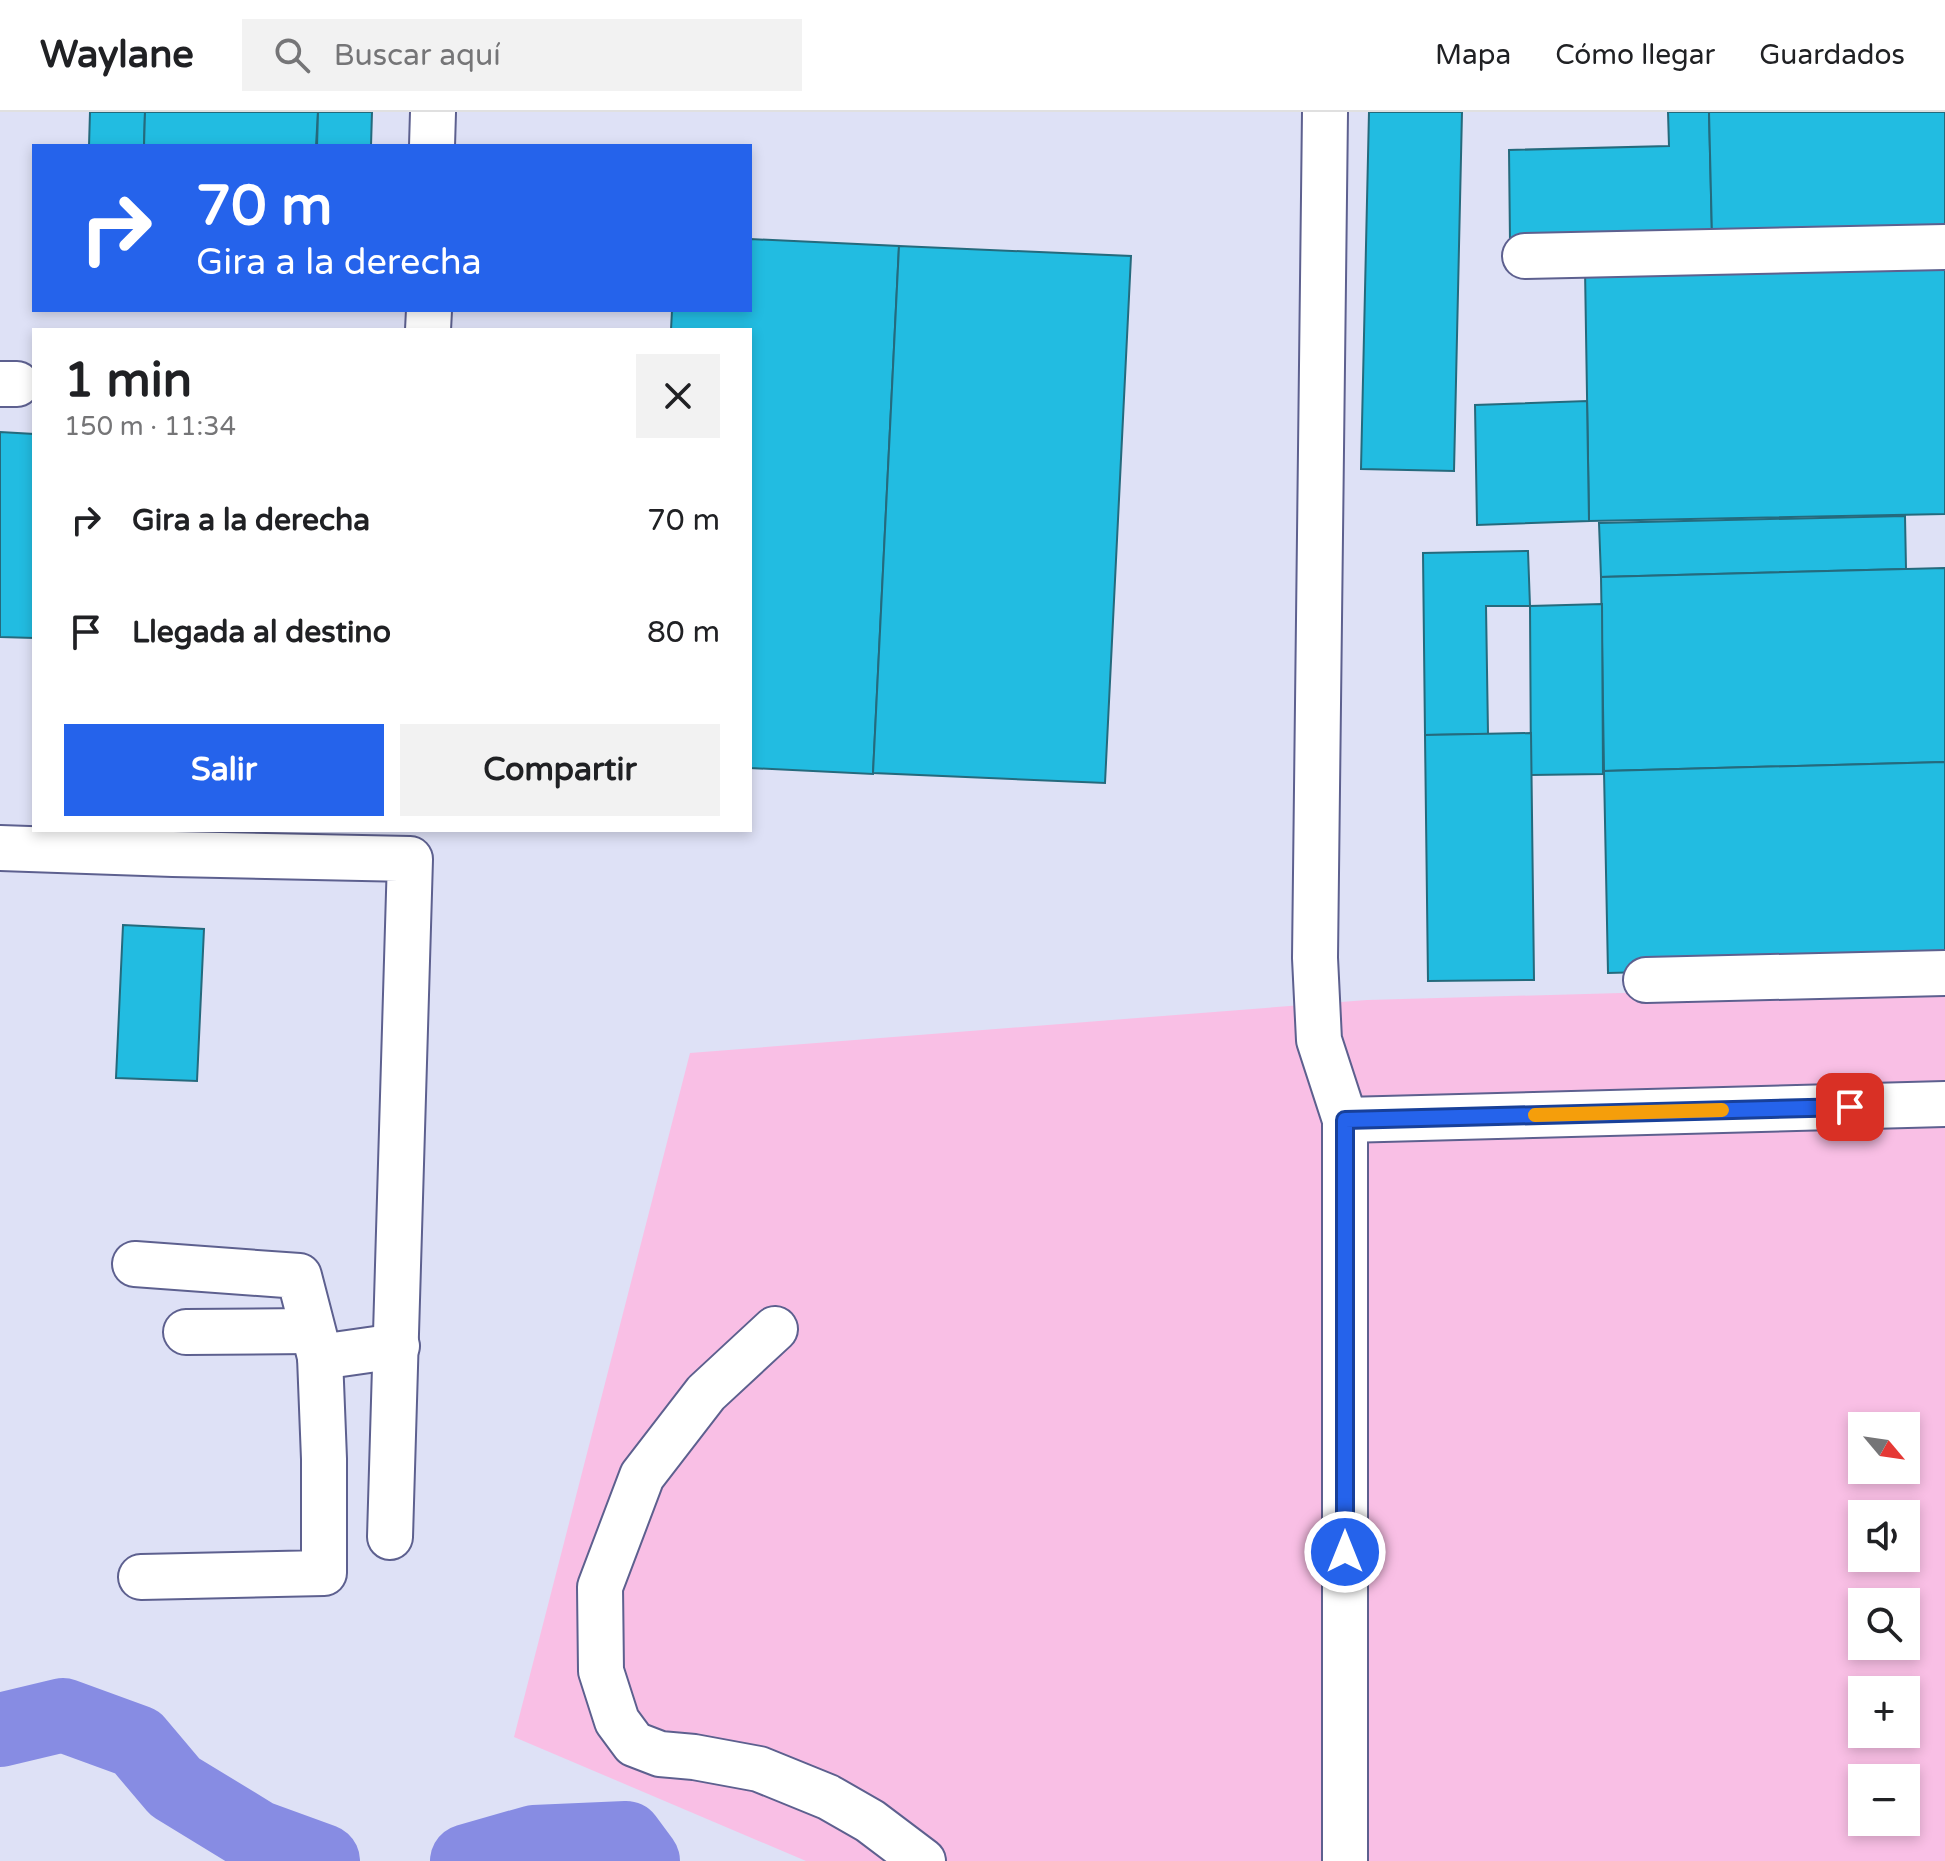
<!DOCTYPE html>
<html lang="es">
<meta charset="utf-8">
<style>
:root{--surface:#fff;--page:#f2f2f2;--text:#202124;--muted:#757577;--line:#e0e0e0;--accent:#2563eb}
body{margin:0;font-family:"Varela Round",sans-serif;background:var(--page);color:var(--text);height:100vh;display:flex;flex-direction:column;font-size:30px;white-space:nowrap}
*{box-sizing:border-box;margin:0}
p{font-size:26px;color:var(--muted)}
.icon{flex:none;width:44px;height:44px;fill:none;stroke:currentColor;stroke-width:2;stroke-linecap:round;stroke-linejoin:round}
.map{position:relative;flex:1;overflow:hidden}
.sheet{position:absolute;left:32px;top:216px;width:720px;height:504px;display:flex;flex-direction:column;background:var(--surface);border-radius:0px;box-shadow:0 4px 12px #0003}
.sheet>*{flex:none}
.hud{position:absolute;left:32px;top:32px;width:720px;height:168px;border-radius:0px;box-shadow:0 4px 12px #0003;background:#2563eb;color:#fff;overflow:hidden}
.needle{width:52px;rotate:119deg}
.fabs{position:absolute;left:1848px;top:1300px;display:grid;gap:16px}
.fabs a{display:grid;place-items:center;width:72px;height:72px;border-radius:0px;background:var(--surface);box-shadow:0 4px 12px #0003;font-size:40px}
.pin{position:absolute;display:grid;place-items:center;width:68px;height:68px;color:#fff;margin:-34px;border-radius:16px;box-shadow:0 4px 12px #0006}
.me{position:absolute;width:88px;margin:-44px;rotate:0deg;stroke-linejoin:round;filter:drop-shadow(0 0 6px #0008)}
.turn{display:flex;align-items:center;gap:28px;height:168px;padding:0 32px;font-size:36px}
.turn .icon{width:104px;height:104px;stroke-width:2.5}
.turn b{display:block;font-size:56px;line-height:68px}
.round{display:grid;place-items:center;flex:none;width:84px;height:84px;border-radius:0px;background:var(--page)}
.head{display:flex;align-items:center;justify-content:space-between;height:136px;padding:0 32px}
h1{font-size:48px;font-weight:700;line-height:60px}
.cta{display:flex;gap:16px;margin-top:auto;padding:16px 32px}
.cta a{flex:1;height:92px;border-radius:0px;background:var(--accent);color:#fff;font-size:32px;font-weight:700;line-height:92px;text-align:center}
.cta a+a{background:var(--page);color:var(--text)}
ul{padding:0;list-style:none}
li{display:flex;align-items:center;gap:24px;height:112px;padding:0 32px}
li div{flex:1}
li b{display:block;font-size:30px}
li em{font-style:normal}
header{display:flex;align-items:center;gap:48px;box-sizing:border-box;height:112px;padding:0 40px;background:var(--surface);border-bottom:2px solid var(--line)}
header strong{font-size:38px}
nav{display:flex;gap:44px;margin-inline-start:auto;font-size:28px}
.search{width:560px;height:72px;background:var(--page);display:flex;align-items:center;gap:20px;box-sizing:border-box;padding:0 28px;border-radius:0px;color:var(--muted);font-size:30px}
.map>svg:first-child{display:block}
</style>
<header>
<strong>Waylane</strong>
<div class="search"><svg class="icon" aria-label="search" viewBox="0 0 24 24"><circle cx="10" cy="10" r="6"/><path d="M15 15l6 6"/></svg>Buscar aquí</div>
<nav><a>Mapa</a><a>Cómo llegar</a><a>Guardados</a></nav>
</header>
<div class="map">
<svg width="1945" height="1749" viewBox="0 0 1945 1749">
<rect width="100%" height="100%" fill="#dee1f6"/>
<path fill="#f9bfe5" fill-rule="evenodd" d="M 1945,872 L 1945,1749 L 806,1749 L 514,1625 L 690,941 L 1367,888 ZM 1862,1314 L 1906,1314 L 1906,1358 L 1862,1358 ZM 1862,1402 L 1906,1402 L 1906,1446 L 1862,1446 ZM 1862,1490 L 1906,1490 L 1906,1534 L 1862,1534 ZM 1862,1578 L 1906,1578 L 1906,1622 L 1862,1622 ZM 1862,1666 L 1906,1666 L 1906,1710 L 1862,1710 Z"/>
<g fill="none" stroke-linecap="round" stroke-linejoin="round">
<g stroke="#878ce3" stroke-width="74">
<path d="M 0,1618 L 63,1603 L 137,1630 L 175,1675 L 257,1725 L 323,1749"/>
<path d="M 467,1749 L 534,1730 L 626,1726 L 643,1749"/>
</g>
</g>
<g fill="#22bce1" stroke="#256a7d" stroke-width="2">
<path d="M 90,0 L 145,0 L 144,34 L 89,34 Z"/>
<path d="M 145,0 L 318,0 L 316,34 L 144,34 Z"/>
<path d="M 318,0 L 372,0 L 371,34 L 317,34 Z"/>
<path d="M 1369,0 L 1462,0 L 1454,359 L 1361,357 Z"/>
<path d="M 1668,0 L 1709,0 L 1712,124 L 1510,130 L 1509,38 L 1669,34 Z"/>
<path d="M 1709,0 L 1945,0 L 1945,118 L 1712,124 Z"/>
<path d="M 750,127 L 899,134 L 873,662 L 750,656 L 750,218 L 671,218 L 672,198 L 750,198 Z"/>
<path d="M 899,134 L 1131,144 L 1105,671 L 873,661 Z"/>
<path d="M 1945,150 L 1945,402 L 1589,409 L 1585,157 Z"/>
<path d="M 1587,289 L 1589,409 L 1477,413 L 1475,293 Z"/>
<path d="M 0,320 L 34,322 L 34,526 L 0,525 Z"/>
<path d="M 1905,404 L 1906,457 L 1601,465 L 1599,411 Z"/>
<path d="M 1528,439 L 1530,494 L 1486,494 L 1488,622 L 1425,623 L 1423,441 Z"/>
<path d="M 1945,456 L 1945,650 L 1604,659 L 1601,465 Z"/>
<path d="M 1602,492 L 1603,662 L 1531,663 L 1530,494 Z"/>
<path d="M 1531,621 L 1534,868 L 1428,869 L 1425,623 Z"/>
<path d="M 1945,650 L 1945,852 L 1608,861 L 1604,659 Z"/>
<path d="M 123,813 L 204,817 L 197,969 L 116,966 Z"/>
</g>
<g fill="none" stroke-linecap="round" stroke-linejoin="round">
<g stroke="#5d608f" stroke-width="48">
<g id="minor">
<path d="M 1325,0 L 1315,846 L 1319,928 L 1345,1008 L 1345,1749"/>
<path d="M 432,34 L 433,0"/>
<path d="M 1525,144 L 1945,135"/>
<path d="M 428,218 L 429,198"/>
<path d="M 0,272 L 17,272"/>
<path d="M 0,736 L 173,742 L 410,747 L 390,1425"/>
<path d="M 1646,868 L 1945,861"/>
<path d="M 1345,1008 L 1945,992"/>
<path d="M 135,1152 L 299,1164 L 320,1245"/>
<path d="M 775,1217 L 706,1281 L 642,1364 L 600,1475 L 601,1559 L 617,1609 L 634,1632 L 660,1642 L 694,1645 L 759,1657 L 828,1685 L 870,1709 L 923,1749"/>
<path d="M 186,1220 L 311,1219"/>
<path d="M 141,1465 L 324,1461 L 324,1347 L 320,1245 L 397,1234"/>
</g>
</g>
<use href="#minor" stroke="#fff" stroke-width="44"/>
</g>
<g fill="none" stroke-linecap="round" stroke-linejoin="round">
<g stroke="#184099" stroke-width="20">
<path id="route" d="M 1345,1440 L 1345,1008 L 1850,995"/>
</g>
<use href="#route" stroke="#2563eb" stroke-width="14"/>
<path stroke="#f59e0b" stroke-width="14" d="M 1535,1003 L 1722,998"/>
</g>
</svg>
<div class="fabs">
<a><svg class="needle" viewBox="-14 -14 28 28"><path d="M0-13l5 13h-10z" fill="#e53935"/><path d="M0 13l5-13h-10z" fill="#757577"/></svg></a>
<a><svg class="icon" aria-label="sound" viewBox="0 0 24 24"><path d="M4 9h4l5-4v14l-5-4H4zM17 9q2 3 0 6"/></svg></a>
<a><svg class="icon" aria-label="search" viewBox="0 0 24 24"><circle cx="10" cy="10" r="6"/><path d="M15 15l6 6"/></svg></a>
<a>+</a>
<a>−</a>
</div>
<div class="pin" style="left:1850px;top:995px;background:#d93025"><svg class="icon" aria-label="arrive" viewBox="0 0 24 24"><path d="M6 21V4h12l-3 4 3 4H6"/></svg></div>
<svg class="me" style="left:1345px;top:1440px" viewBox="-20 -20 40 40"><circle r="17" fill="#2563eb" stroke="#fff" stroke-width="3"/><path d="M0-11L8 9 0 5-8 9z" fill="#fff"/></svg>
<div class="hud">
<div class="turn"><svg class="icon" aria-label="right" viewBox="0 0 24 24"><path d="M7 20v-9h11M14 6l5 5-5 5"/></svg><div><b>70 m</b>Gira a la derecha</div></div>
</div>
<section class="sheet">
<div class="head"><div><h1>1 min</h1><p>150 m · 11:34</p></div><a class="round"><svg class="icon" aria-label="close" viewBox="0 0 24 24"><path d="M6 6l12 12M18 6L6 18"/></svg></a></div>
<ul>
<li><svg class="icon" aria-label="right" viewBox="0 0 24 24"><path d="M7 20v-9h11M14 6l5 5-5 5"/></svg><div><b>Gira a la derecha</b></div><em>70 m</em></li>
<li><svg class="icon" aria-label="arrive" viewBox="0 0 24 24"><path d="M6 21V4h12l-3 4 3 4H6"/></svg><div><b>Llegada al destino</b></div><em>80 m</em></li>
</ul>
<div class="cta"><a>Salir</a><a>Compartir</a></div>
</section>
</div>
